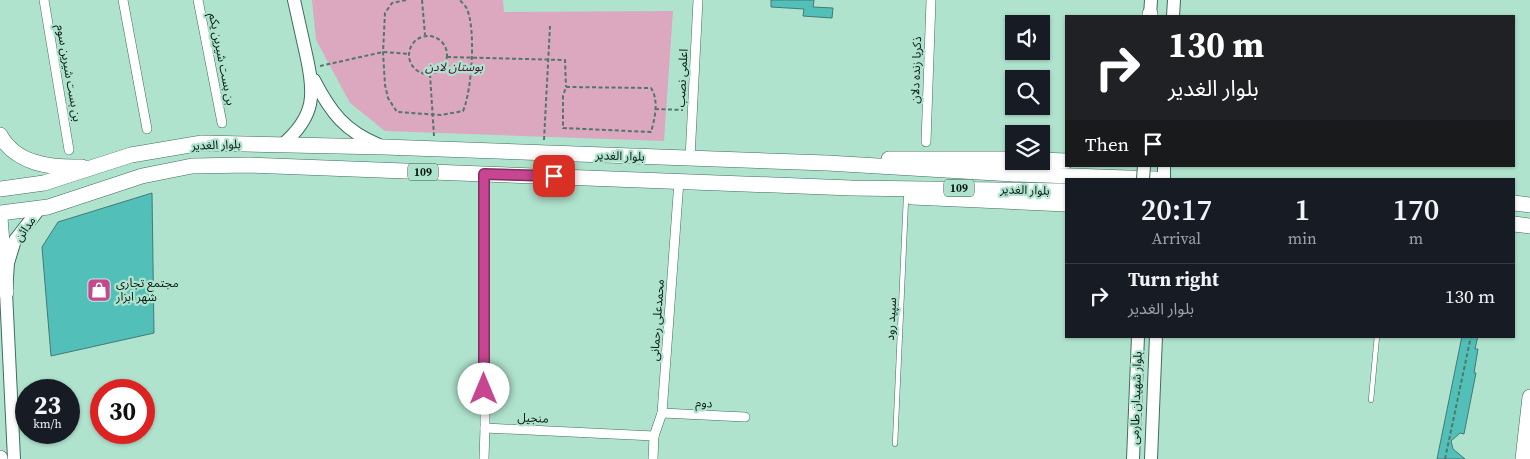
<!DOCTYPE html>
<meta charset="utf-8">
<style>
:root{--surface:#171b24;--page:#242831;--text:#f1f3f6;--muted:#9ea1a6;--line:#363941}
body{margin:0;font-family:"Source Serif 4","Noto Sans Arabic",serif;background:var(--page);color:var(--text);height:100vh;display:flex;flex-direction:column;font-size:19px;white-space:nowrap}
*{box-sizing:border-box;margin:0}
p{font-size:16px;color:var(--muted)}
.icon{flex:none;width:28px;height:28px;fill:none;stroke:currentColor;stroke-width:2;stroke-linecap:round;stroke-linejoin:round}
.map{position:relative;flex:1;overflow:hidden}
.side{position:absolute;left:1065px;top:178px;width:450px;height:160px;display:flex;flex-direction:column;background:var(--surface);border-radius:0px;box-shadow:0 1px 4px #0004}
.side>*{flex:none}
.banner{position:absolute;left:1065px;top:15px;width:450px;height:152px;border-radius:0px;box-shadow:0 1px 4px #0004;background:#202124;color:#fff;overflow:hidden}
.controls{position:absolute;left:1005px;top:15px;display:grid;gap:10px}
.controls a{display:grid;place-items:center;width:45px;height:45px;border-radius:0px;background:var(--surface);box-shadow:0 1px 4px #0004;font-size:25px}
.speed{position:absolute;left:15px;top:379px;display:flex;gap:10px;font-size:25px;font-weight:700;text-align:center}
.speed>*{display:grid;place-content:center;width:65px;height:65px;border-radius:50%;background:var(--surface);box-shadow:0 1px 4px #0004;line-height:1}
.speed small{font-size:12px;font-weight:400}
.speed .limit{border:8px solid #d22;background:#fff;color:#111}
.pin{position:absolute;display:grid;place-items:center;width:42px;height:42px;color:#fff;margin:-21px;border-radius:10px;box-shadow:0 2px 8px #0006}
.me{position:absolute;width:55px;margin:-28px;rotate:0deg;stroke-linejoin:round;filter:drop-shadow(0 0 4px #0008)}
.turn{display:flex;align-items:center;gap:18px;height:105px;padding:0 20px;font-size:22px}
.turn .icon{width:65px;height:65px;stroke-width:2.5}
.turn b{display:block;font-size:35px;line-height:42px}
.then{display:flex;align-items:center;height:48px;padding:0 20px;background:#0003;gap:10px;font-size:19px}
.eta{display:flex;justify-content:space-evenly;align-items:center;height:85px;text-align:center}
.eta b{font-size:30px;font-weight:600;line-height:35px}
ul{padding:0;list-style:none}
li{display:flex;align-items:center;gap:15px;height:65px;padding:0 20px;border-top:1px solid var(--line)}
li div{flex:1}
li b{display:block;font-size:19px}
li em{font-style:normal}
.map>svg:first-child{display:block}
</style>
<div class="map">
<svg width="1530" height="459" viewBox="0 0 1530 459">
<rect width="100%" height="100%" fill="#b0e3ce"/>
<path fill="#dba8c0" d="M 312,0 L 503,0 L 504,12 L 673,11 L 664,141 L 385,131 L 350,103 L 316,40 Z"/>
<g fill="#52c0b8" stroke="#427a75">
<path d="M 771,0 L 814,0 L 813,7 L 833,8 L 832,18 L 803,16 L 804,9 L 771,7 Z"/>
<path d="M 152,193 L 154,333 L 51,356 L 42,247 L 58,222 Z"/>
<path d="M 1462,336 L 1478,336 L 1475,349 L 1478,349 L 1474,373 L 1476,373 L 1464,434 L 1460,433 L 1451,441 L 1453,449 L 1465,459 L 1437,459 Z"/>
</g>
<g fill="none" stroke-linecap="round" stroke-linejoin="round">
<g stroke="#3e6e5c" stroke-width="5.5">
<g id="service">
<path d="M 1371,400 L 1377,336"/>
<path d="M 895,444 L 906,198"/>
</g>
</g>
<g stroke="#3e6e5c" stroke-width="10">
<g id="minor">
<path d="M 44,0 L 69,150"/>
<path d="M 123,0 L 147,129"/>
<path d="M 198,0 L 222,123"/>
<path d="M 926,142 L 931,0"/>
<path d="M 690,158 L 698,0"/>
<path d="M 484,174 L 485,428 L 654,436"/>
<path d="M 662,413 L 745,417"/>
<path d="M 484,459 L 485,428"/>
<path d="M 653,459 L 654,436 L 662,413 L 679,181"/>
</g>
</g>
<g stroke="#3e6e5c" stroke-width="14">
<g id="secondary">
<path d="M 1150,16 L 1151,0"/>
<path d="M 1173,16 L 1174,0"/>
<path d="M 314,80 C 331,113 345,131 379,145"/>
<path d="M 282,145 C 316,116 315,94 306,54 C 302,36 298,18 294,0"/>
<path d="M 1164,179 L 1164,166"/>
<path d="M 14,459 L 6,292 L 8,263 L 15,240 L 40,208"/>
<path d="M 1133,459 L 1138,336"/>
<path d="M 1151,459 L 1156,336"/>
</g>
</g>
<g stroke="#3e6e5c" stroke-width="16">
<g id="primary">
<path d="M 1150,16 L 1150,14"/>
<path d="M 0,135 C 16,164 50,168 82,167"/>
<path d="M 889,159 L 1014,159"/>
<path d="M 1041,160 L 1066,161"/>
<path d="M 0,189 L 44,183 L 131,155 L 202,143 L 384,147 L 827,163 L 1013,174 L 1156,179"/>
<path d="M 912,197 L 1066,204"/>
<path d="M 1514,203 L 1530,205"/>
<path d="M 0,213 L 48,207 L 142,176 L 192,166 L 249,165 L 851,188 L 1066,191"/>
<path d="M 0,218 L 6,292"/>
<path d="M 1514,224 L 1530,226"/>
<path d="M 1523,459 L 1530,397"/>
</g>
</g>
<g stroke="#3e6e5c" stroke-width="16">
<path id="trunk" d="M 0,458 L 0,459"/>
</g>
<g stroke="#547668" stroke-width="2" stroke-dasharray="4 2.5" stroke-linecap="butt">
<path d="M 406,0 L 392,3 L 385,13 L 383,52 L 385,85 L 388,98 L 397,112 L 441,115 L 463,111 C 472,90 476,30 467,9 C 466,6 462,3 460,0"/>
<path d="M 422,0 L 425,35"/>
<circle cx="428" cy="55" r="19"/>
<path d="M 447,57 L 565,60 L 566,87"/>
<path d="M 320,66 L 383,52 L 409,54"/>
<path d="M 430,74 L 434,136"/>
<path d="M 566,87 L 651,88 C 659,100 655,118 651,132 L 563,128 L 563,96 Z"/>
<path d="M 655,109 L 683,110"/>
<path d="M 544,140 L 550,26"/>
<path d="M 1445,459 L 1471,336"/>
</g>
<use href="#service" stroke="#fff" stroke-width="4.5"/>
<use href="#minor" stroke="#fff" stroke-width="9"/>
<use href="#secondary" stroke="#fff" stroke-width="12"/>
<use href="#primary" stroke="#fff" stroke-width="15"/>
<use href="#trunk" stroke="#fff" stroke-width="15"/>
<g stroke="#3e6e5c" stroke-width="14" stroke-linecap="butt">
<path id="secondary-bridge" d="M 1143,179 L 1144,166"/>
</g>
<use href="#secondary-bridge" stroke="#fff" stroke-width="12"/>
</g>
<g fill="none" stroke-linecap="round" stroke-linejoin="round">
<g stroke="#812e5e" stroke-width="12">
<path id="route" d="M 484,389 L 484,174 L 554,176"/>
</g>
<use href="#route" stroke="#c64691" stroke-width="9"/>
</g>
<defs>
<g id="shop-square" transform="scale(1.25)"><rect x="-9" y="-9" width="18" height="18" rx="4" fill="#c64691" stroke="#b0e3ce"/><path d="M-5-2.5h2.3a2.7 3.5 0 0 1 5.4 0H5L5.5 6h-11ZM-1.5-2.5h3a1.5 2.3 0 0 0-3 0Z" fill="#fff"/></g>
</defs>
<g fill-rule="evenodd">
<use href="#shop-square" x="99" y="290"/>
</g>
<g text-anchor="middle" stroke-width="4.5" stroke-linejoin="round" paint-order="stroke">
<g fill="#b0e3ce" stroke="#39564a" stroke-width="1">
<rect x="408" y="163.5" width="30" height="17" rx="4"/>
<rect x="944" y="179.5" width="30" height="17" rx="4"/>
</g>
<g font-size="11" font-weight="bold" fill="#061912">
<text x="423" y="176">109</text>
<text x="959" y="192">109</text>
</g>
<g font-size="12" fill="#061912" stroke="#b0e3ce">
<text transform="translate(222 59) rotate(79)" y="4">بن بست شیرین یکم</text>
<text transform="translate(916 70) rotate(-88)" y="4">ذکریا زنده دلان</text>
<text transform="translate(69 73) rotate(80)" y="4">بن بست شیرین سوم</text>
<text transform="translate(682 78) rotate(-87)" y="4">اعلمی نصب</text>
<text transform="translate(216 145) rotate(-2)" y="4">بلوار الغدیر</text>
<text transform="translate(620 156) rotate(2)" y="4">بلوار الغدیر</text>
<text transform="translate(1025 190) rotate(2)" y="4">بلوار الغدیر</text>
<text transform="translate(25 229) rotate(-55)" y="4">مدائن</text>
<text transform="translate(891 319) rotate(-87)" y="4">سپید رود</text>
<text transform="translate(657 320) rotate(-86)" y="4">محمدعلی رحمانی</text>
<text transform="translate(1136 398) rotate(-88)" y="4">بلوار شهیدان طارمی</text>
<text transform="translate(704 403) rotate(3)" y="4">دوم</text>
<text transform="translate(533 418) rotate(3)" y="4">منجیل</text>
</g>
<g font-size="12" font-style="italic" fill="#4c0a33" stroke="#b0e3ce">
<text x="454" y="71">بوستان لادن</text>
</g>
<g font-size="12" fill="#061912" stroke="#b0e3ce" text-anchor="start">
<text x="116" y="287">مجتمع تجاری<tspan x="116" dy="14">شهر ابزار</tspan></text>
</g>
</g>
</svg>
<div class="controls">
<a><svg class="icon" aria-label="sound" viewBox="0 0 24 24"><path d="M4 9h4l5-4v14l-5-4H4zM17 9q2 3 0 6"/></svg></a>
<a><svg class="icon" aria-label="search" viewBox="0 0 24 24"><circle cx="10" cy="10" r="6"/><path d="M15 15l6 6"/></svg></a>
<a><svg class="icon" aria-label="layers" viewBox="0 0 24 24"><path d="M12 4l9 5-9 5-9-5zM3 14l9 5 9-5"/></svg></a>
</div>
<div class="speed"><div>23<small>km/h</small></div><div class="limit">30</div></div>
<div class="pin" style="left:554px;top:176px;background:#d93025"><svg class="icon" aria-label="arrive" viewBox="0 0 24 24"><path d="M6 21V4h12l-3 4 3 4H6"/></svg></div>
<svg class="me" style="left:484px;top:389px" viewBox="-20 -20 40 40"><circle r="19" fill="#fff"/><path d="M0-13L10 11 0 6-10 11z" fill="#c64691"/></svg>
<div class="banner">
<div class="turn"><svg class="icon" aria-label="right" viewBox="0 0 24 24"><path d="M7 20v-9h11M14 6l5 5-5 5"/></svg><div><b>130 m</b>بلوار الغدیر</div></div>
<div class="then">Then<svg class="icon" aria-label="arrive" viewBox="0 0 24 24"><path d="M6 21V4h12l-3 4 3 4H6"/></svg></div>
</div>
<section class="side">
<div class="eta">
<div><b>20:17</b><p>Arrival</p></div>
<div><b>1</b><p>min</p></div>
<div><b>170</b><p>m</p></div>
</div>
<ul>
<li><svg class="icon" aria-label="right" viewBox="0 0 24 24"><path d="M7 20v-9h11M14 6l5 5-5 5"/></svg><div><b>Turn right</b><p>بلوار الغدیر</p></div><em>130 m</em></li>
</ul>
</section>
</div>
